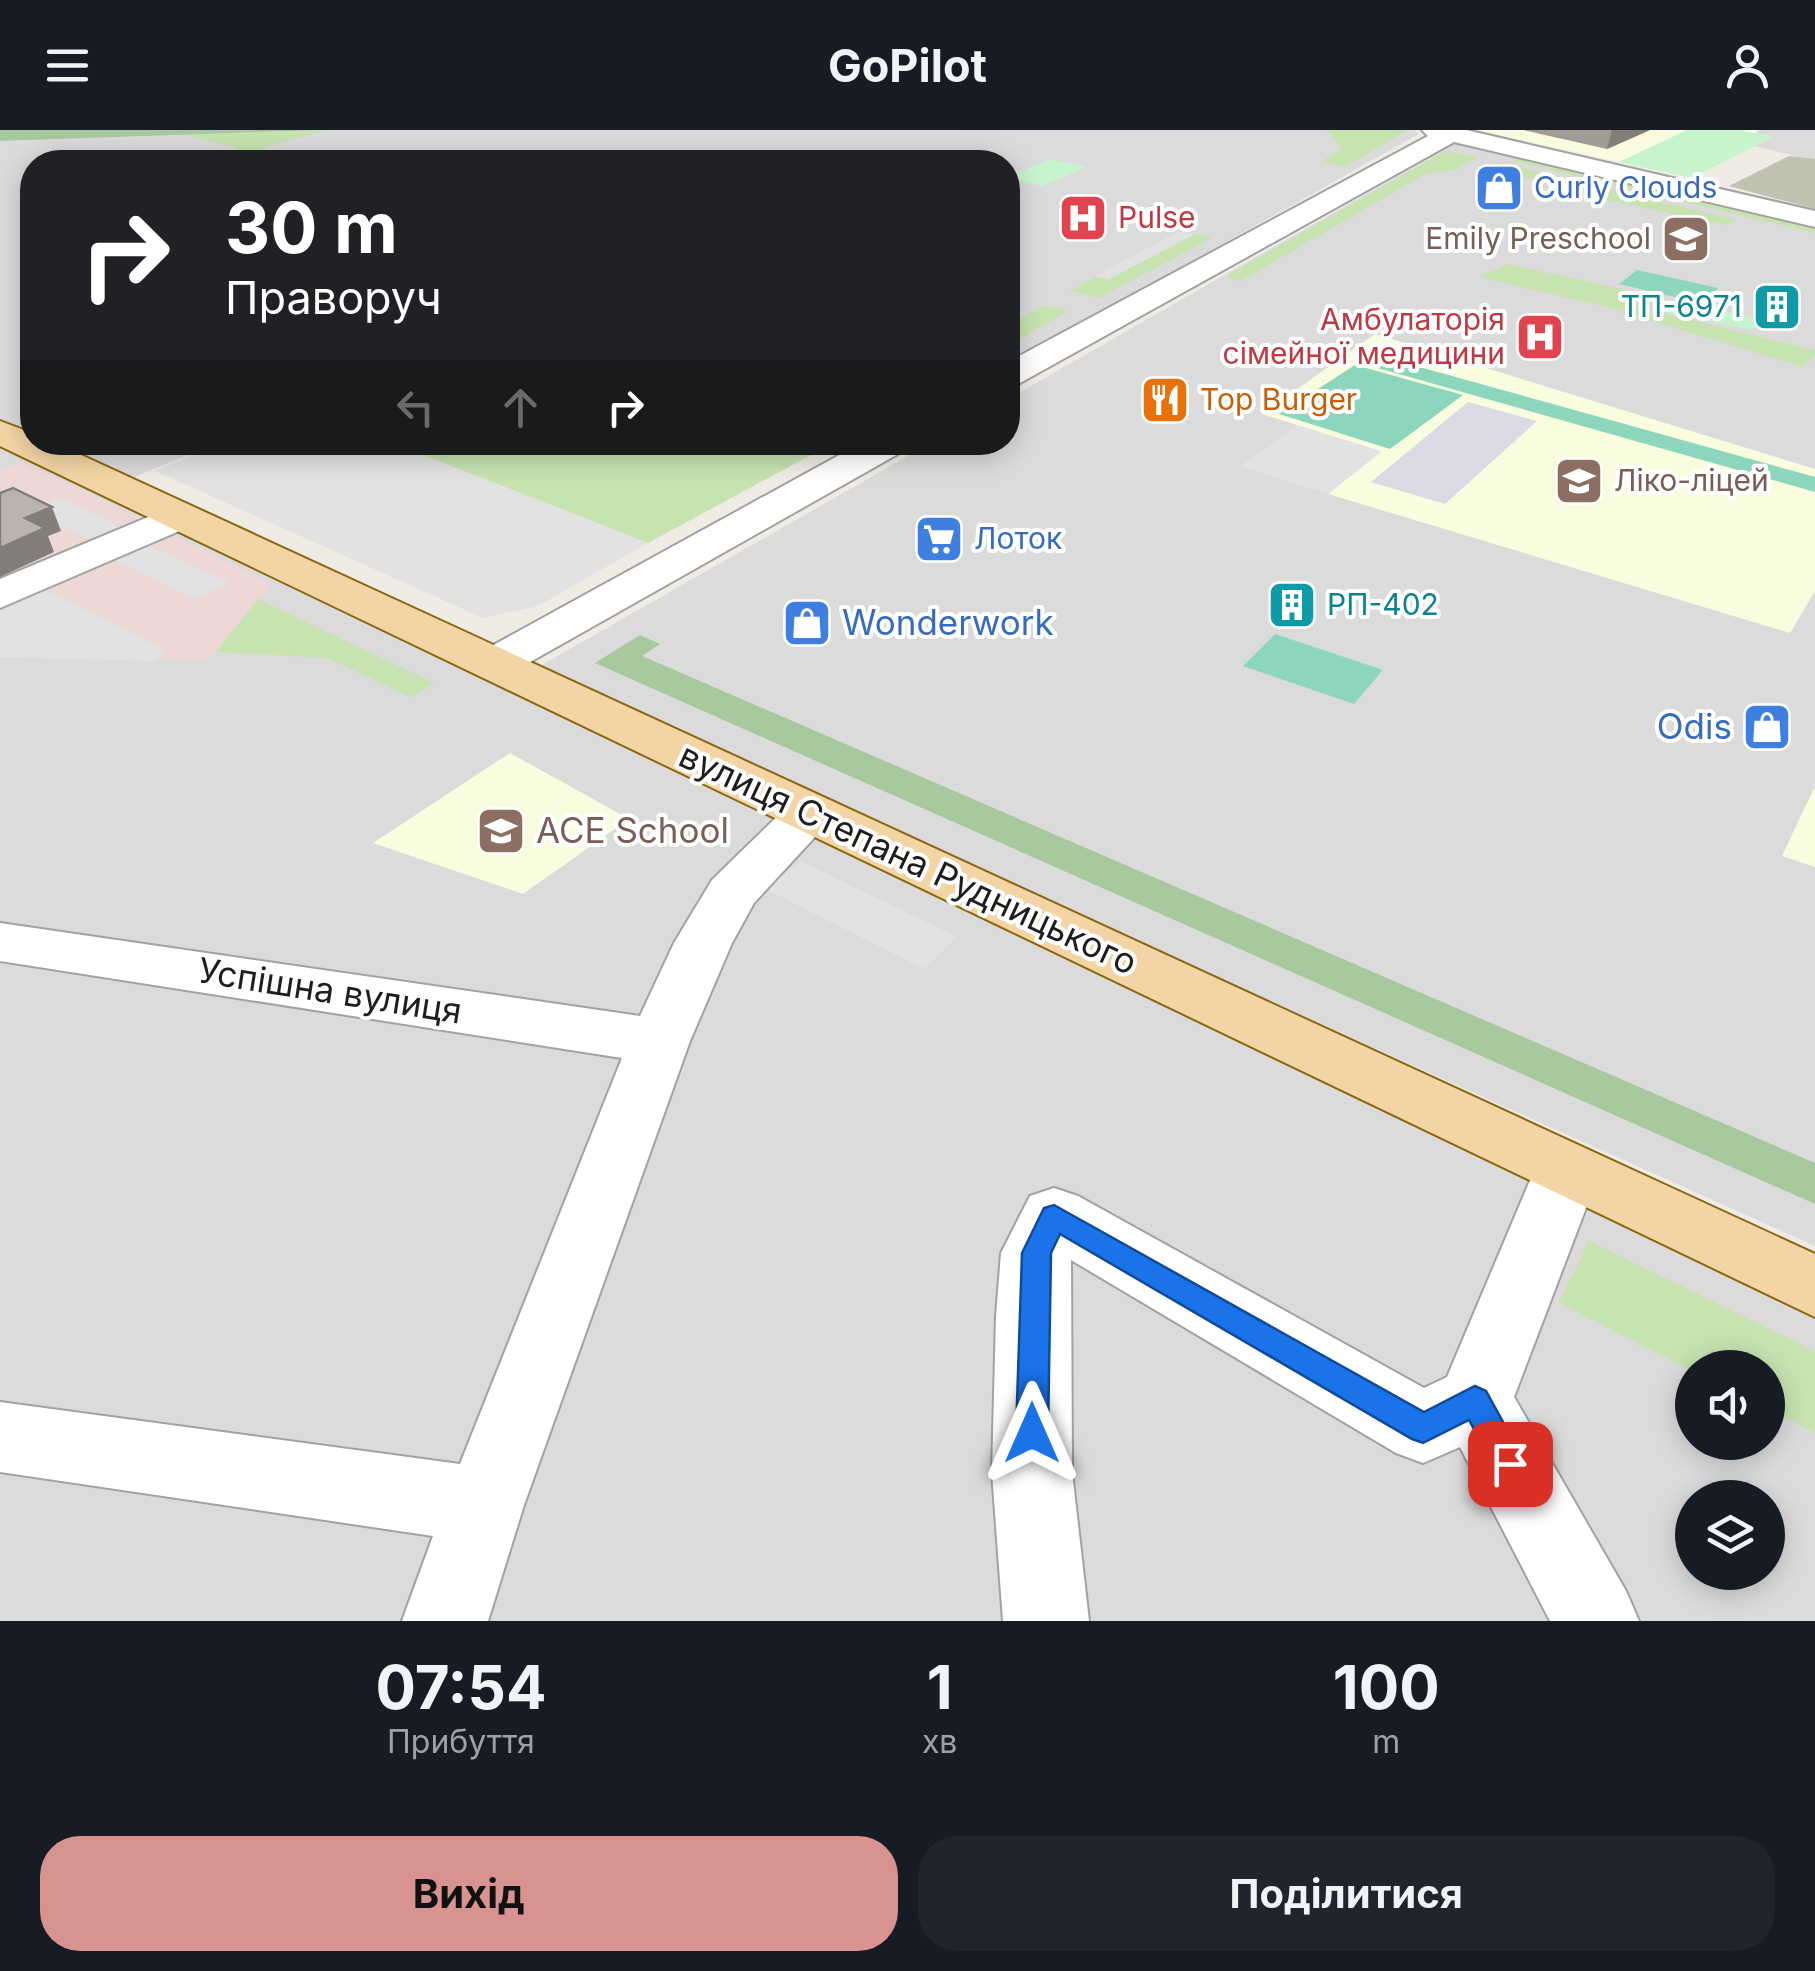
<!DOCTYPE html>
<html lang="uk">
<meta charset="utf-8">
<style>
:root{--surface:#171b24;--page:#20242c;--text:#f1f3f6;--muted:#9ea1a6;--accent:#d89290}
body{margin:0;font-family:Inter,sans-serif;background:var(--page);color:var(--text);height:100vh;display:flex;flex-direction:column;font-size:38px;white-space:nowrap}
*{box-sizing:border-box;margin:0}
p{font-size:32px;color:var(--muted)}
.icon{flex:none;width:55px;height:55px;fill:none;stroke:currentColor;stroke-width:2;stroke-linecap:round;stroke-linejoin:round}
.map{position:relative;height:1491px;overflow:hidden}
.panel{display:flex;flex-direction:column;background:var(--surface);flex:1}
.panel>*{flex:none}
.banner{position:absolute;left:20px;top:20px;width:1000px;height:305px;border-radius:40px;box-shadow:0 5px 25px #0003;background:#202124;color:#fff;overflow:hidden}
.fabs{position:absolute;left:1675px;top:1220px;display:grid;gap:20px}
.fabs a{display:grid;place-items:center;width:110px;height:110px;border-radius:50%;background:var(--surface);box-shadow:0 5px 25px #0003;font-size:50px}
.pin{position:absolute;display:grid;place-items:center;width:85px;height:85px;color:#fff;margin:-42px;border-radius:20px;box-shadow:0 5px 15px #0006}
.me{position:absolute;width:110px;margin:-55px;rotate:0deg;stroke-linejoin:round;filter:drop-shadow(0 0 8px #0008)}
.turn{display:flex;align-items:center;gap:35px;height:210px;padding:0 40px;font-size:45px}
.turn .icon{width:130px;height:130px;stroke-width:2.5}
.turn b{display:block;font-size:70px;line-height:85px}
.lanes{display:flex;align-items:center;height:95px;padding:0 40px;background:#0003;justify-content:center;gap:50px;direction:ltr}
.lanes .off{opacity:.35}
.eta{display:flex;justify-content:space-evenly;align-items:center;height:170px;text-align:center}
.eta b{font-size:60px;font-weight:700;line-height:70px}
.action{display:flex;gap:20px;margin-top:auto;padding:20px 40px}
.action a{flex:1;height:115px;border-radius:40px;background:var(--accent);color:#111;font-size:40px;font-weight:700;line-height:115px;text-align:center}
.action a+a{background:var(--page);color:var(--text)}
header{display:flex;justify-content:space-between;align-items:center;height:130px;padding:0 40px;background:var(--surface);font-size:45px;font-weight:700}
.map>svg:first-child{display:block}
</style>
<header><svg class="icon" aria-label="menu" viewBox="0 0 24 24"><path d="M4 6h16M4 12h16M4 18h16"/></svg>GoPilot<svg class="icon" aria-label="person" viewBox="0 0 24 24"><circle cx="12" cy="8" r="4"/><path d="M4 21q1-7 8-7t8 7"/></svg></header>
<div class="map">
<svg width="1815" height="1491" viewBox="0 0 1815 1491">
<rect width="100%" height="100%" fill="#eeece5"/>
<g fill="#dcdbdb" fill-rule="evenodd">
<path d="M 321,0 L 1414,0 L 1419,4 L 1008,234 L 1008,32 L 32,32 L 32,307 L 0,292 L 0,11 Z"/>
<path d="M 1759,0 L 1815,0 L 1815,79 L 1729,56 L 1796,26 L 1754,16 L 1772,7 L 1753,3 Z"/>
<path d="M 1457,12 L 1815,97 L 1815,1116 L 533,540 L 931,313 L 1008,312 L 1008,269 Z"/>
<path d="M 0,302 L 1815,1157 L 1815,1491 L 0,1491 ZM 1692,1238 L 1768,1238 L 1768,1312 L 1692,1312 ZM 1692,1368 L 1768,1368 L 1768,1442 L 1692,1442 Z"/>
<path d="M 44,313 L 216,313 L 125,351 Z"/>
</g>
<path fill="#edd8d6" d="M 23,331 L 272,454 L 208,530 L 0,527 L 0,341 Z"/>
<g fill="#fafce0">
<path d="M 1477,0 L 1759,0 L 1755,3 L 1773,7 L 1692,48 Z"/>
<path d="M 1375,204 L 1815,339 L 1815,461 L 1790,503 L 1328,364 L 1380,321 L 1262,284 Z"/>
<path d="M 510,623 L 629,689 L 523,764 L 373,713 Z"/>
<path d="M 1815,656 L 1815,737 L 1782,726 Z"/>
</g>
<path fill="#c1c2b1" d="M 1789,26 L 1815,29 L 1815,79 L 1729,56 Z"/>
<g fill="#c6e3b0">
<path d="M 326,0 L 266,17 L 256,32 L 227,32 L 236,18 L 183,5 Z"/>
<path d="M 1327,0 L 1408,0 L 1345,37 L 1322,31 L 1342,19 Z"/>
<path d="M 1445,21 L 1477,27 L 1456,40 L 1425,44 L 1241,151 L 1225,147 Z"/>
<path d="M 1524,23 L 1815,91 L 1815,103 L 1512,31 Z"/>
<path d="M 1498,32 L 1736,90 L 1726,95 L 1607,70 L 1610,66 L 1498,42 L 1492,38 Z"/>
<path d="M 1195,104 L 1212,108 L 1099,168 L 1071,161 L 1095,146 L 1109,149 Z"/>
<path d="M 1508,134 L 1657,167 L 1648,180 L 1815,220 L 1815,225 L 1803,237 L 1606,177 L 1480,147 Z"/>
<path d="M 1044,175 L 1068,181 L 1008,216 L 1008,196 Z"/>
<path d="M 392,313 L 833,313 L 648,413 Z"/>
<path d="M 258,469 L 434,553 L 410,567 L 328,528 L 216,522 Z"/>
<path d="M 1589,1111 L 1815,1221 L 1815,1303 L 1768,1279 L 1768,1238 L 1692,1238 L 1692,1241 L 1559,1173 Z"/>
</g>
<g fill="#a8c99e">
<path d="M 0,0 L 321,0 L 0,11 Z"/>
<path d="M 640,505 L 660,514 L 642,526 L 1815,1033 L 1815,1074 L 595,533 Z"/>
</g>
<g fill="#c6f4cc">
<path d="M 1687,0 L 1740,0 L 1773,7 L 1692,48 L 1619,32 Z"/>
<path d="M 1050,29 L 1087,37 L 1042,56 L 1008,48 Z"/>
<path d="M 1662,169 L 1761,189 L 1752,200 L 1652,180 Z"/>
</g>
<g fill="#8bd6bd">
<path d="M 1637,140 L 1718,158 L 1701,173 L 1619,154 Z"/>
<path d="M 1380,226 L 1815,347 L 1815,362 L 1367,235 Z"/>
<path d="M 1355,235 L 1463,265 L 1390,319 L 1279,284 Z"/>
<path d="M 1275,504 L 1383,540 L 1354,574 L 1243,536 Z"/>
</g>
<g fill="#e2e2e2">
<path d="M 1178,102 L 1195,104 L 1109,149 L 1095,146 Z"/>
<path d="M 1298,295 L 1381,322 L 1328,364 L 1240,336 Z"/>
<path d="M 225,313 L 392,313 L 648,413 L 538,476 L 483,488 L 155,341 Z"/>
<path d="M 59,367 L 124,399 L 93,412 L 28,380 Z"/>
<path d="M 140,412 L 229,452 L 195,469 L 107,427 Z"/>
<path d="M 40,457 L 164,519 L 155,531 L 0,527 L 0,475 Z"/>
<path d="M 801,731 L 957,807 L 924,839 L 766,759 Z"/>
</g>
<path fill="#dad9e4" d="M 1468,272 L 1537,291 L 1445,374 L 1371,352 Z"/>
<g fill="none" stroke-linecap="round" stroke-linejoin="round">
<g stroke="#a2a2a2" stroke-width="4">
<g id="minor">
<path d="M 1422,0 L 1466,0 L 1815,81 L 1815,97 L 1454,12 L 1020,253 L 1008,256 L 1008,232 L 1428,6 Z"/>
<path d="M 863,312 L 910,312 L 905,320 L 509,544 L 493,548 L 477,544 L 470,534 L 477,524 Z"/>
<path d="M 177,375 L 191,378 L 197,387 L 191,396 L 0,478 L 0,449 Z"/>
<path d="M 812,666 L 831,671 L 838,682 L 754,773 L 732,813 L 690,911 L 524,1375 L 488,1491 L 402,1491 L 433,1406 L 0,1342 L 0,1272 L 460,1334 L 622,928 L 0,831 L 0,793 L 640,886 L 674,813 L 712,750 L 793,671 Z"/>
<path d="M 1566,1015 L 1590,1022 L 1600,1041 L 1514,1267 L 1626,1461 L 1639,1491 L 1550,1491 L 1460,1317 L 1423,1333 L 1396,1323 L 1071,1130 L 1072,1342 L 1089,1491 L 1003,1491 L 992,1342 L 996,1186 L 1001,1123 L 1030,1066 L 1054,1058 L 1078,1066 L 1424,1258 L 1447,1247 L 1542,1022 Z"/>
</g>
</g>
<g stroke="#8a670f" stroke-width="4">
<path id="major" d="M 0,291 L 32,303 L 32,312 L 53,312 L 1815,1124 L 1815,1187 L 0,316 Z"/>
</g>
<use href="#minor" fill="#fff" fill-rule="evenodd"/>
<use href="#major" fill="#f3d5a5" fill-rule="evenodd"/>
</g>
<path fill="#a19b96" d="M 1523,0 L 1650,0 L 1607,19 Z"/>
<g fill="#837e7a">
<path d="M 1612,0 L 1650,0 L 1607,19 Z"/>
<path d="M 52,377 L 61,401 L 48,406 L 54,422 L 0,447 L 0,418 L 25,388 Z"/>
</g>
<path fill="#bbb4ae" stroke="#837e7a" stroke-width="2.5" d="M 13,358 L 52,377 L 25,388 L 45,398 L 0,418 L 0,363 Z"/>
<path fill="#1a73e8" stroke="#114b97" stroke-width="2.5" d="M 1054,1075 L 1424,1282 L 1475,1256 L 1486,1261 L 1526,1334 L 1521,1344 L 1510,1349 L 1498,1344 L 1469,1290 L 1423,1313 L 1412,1309 L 1060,1104 L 1051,1123 L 1048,1303 L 1043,1314 L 1032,1318 L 1020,1314 L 1016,1303 L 1022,1123 L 1044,1078 Z"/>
<defs>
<g id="shop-square" transform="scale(2.5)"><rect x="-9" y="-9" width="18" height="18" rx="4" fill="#3f7fe0" stroke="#fff"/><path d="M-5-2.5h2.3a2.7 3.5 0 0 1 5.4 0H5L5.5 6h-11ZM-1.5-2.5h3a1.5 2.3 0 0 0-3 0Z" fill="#fff"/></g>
<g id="hospital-square" transform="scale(2.5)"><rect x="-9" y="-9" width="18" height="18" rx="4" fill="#e0444e" stroke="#fff"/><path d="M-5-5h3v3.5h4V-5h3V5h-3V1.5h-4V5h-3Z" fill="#fff"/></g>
<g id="school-square" transform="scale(2.5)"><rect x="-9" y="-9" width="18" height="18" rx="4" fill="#8d6e63" stroke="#fff"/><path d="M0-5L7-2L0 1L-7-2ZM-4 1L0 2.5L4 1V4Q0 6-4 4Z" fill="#fff"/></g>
<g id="building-square" transform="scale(2.5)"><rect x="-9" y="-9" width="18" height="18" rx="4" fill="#0f9aa8" stroke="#fff"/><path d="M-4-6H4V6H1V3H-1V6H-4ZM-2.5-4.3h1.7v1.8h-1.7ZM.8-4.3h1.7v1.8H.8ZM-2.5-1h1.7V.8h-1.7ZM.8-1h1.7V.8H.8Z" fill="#fff"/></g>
<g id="restaurant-square" transform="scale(2.5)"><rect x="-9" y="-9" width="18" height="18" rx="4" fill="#e8710a" stroke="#fff"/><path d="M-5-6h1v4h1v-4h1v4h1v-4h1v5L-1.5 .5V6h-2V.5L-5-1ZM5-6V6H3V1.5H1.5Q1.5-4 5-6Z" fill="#fff"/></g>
<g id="supermarket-square" transform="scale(2.5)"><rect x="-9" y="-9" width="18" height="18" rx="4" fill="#3f7fe0" stroke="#fff"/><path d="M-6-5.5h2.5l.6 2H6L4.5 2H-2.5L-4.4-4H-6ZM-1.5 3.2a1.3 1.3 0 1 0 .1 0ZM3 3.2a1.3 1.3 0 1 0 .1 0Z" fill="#fff"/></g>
</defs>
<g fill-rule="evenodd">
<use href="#shop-square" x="1499" y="58"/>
<use href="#hospital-square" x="1083" y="88"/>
<use href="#school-square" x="1686" y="109"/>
<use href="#building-square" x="1777" y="177"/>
<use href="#hospital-square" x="1540" y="207"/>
<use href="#restaurant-square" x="1165" y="270"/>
<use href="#school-square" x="1579" y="351"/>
<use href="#supermarket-square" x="939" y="409"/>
<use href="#building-square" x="1292" y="475"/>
<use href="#shop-square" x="807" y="493"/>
<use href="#shop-square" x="1767" y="597"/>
<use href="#school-square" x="501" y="701"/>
</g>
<g text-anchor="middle" stroke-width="8" stroke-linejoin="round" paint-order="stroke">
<g font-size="30" fill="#366cbe" stroke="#fff" text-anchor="start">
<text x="1534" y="68">Curly Clouds</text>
<text x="974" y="419">Лоток</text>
</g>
<g font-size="30" fill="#be3a42" stroke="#fff" text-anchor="start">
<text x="1118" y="98">Pulse</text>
<text x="1505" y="200" text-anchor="end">Амбулаторія<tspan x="1505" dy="34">сімейної медицини</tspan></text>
</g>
<g font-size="30" fill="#785e54" stroke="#fff" text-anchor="end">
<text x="1651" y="119">Emily Preschool</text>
<text x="1614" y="361" text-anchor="start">Ліко-ліцей</text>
</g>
<g font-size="30" fill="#0d838f" stroke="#fff" text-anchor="end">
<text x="1742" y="187">ТП-6971</text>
<text x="1327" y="485" text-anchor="start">РП-402</text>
</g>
<g font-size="30" fill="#c56008" stroke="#fff" text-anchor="start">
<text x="1200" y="280">Top Burger</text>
</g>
<g font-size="35" fill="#366cbe" stroke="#fff" text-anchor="start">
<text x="842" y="505">Wonderwork</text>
<text x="1732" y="609" text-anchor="end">Odis</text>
</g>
<g font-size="35" fill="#785e54" stroke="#fff" text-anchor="start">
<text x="536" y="713">ACE School</text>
</g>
<g font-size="35" fill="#1e1e1e" stroke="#fff">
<text transform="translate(908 729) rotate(25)" y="12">вулиця Степана Рудницького</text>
<text transform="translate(330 861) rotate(9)" y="12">Успішна вулиця</text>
</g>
</g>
</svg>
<div class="fabs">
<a><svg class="icon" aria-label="sound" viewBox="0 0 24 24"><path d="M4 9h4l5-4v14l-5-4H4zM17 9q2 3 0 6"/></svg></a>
<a><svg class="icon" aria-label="layers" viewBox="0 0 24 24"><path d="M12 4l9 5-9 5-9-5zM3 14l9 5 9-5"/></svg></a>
</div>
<div class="pin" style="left:1510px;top:1334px;background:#d93025"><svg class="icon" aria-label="arrive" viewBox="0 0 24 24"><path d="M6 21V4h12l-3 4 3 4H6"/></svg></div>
<svg class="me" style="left:1032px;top:1303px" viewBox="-20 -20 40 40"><path d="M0-17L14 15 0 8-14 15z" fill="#1a73e8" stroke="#fff" stroke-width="4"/></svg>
<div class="banner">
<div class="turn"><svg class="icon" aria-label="right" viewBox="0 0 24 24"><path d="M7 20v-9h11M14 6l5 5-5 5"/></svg><div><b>30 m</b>Праворуч</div></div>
<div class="lanes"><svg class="icon off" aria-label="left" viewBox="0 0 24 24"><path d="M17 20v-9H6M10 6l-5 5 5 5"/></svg><svg class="icon off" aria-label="ahead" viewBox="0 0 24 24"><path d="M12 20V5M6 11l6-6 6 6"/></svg><svg class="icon" aria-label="right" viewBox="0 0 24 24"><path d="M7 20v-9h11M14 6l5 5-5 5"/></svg></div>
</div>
</div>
<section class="panel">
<div class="eta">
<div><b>07:54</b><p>Прибуття</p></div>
<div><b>1</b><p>хв</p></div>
<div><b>100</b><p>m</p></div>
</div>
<div class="action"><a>Вихід</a><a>Поділитися</a></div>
</section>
